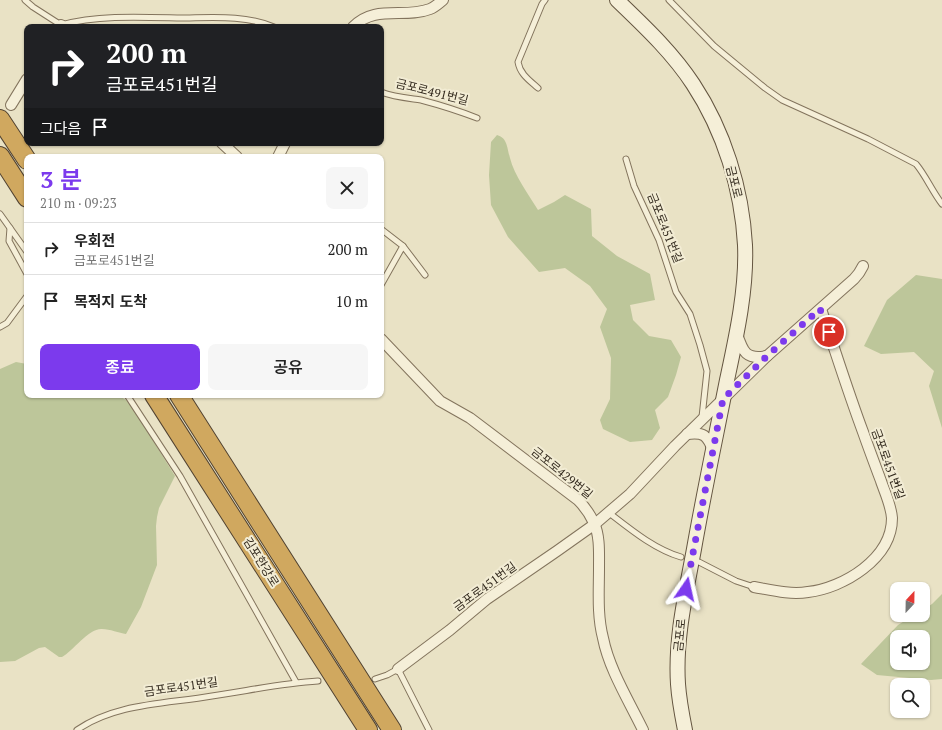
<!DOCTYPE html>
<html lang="ko">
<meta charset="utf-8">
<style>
:root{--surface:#fff;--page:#f6f6f6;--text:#222;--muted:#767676;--line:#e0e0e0;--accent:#7c3aed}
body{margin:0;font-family:"PT Serif","Noto Sans KR",serif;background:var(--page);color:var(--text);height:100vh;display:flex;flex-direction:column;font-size:15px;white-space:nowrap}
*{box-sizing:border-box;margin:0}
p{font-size:13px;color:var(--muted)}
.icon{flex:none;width:22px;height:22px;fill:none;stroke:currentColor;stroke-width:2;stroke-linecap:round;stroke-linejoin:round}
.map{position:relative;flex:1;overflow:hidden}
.details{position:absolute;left:24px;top:154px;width:360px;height:244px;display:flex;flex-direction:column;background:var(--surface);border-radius:8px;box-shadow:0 1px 3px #0004}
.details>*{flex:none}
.guide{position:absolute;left:24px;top:24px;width:360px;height:122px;border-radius:8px;box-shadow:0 1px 3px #0004;background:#202124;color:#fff;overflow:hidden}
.needle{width:26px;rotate:22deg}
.fabs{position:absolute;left:890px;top:582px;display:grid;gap:8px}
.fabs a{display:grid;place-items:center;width:40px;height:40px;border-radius:8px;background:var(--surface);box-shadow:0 1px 3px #0004;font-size:20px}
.pin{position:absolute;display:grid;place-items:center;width:34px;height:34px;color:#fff;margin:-17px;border:2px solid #fff;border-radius:50%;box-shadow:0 1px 4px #0007}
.me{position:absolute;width:44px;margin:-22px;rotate:11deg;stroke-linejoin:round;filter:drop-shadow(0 0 3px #0008)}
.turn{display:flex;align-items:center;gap:14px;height:84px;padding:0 16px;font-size:18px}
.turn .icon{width:52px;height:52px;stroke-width:2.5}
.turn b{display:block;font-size:28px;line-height:34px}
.then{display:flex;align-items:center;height:38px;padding:0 16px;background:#0003;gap:8px;font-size:15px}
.round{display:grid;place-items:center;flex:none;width:42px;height:42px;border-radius:8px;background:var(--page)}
.overview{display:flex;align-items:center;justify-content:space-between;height:68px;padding:0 16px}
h1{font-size:24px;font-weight:600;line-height:30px;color:var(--accent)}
.action{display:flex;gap:8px;margin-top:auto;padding:8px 16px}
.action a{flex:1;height:46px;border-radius:8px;background:var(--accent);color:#fff;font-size:16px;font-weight:600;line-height:46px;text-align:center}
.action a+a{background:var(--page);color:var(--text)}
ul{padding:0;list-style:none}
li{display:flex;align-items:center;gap:12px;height:52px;padding:0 16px;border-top:1px solid var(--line)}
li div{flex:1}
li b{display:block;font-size:15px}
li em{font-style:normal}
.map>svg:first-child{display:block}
</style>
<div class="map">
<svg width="942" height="730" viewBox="0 0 942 730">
<rect width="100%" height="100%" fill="#e9e2c5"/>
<g fill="#bdc69a" fill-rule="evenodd">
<path d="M 497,135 C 508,138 507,149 510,158 C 514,175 529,195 538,210 L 554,202 L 565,195 L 591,209 L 592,236 L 617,256 L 650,274 L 655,300 L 630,305 L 633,320 L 649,336 L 671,340 L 681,357 L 676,375 L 668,397 L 655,410 L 660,428 L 652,440 L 630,442 L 603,429 L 600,420 L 610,399 L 611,358 L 600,327 L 607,309 L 590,286 L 565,268 L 539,272 L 508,237 L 491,205 L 489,175 L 491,142 Z"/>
<path d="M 916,275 L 942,279 L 942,428 L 929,386 L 934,371 L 914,352 L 881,354 L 864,346 L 887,300 Z"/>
<path d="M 16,362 L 27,364 L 27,395 L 118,395 L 126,400 L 136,413 L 175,476 L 159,508 L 157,517 L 156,526 L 157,565 L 141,607 L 126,634 C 119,633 110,629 102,629 C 89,628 73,651 62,657 L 59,657 L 45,647 L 39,648 L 15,661 L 0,662 L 0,369 Z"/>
<path d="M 942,594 L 942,679 L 931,680 L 877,675 L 861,664 L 898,625 L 914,615 L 923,615 L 923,610 L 932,604 ZM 897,637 L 923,637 L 923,663 L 897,663 Z"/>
</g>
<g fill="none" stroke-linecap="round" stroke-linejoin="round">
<g stroke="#83745d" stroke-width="7">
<g id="lane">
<path d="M 25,0 L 33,7 L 61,25 C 97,15 140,17 177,18 C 209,18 243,14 274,27"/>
<path d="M 669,0 L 714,46 L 765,88 L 782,100 L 868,139 L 916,164 C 926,176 932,191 942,204"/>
<path d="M 538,88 C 529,80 520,74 518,62 L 542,4 L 545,0"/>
<path d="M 381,92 C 394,97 407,98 421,100 C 440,105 459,111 477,118"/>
<path d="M 626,159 L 634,186 L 659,240 L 676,292 L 690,314 L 700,345 L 707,371 L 702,417"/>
<path d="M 0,214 L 10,228 L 9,241 L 27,274"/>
<path d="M 10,228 L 27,252"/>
<path d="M 381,229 L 403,246"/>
<path d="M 381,285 L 403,246 L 425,275"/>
<path d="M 0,327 L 7,323 L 27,296"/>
<path d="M 127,395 L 180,476 L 296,682"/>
<path d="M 608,512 C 630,529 654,549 681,557"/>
<path d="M 699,562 L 736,581 L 754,587"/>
<path d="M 375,679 L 387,675 L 398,669 L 429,730"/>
<path d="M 77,730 C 116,703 166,704 212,696 C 247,691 282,683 318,681"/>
</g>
</g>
<g stroke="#83745d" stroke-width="12">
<g id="street">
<path d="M 60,27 L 61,25 L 64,27"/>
<path d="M 353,27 C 375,4 404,19 430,9 C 435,7 439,3 443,0"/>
<path d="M 11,105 L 27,79"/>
<path d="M 222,143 L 237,157"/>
<path d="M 278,157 L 285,143"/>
<path d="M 737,334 C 743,352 746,360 767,356"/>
<path d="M 381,339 L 440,401 L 470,418 L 578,500 C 585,507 590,514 594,523 C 600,536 599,553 599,568 C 599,591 597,615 603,638 C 609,669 629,701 643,730"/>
<path d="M 687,434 C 704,432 707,435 713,450"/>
<path d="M 754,587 C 771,590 790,595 808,592 C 843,588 892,559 892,518 C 891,505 885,493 881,481 C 875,465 869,449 863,432 C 848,392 835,350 821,309"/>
<path d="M 398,669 L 450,630 L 487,599 L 557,551 L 595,524 L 630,494 L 675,446 L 767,356 L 854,279 L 859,273 L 863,266"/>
</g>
</g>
<g stroke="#645540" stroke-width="16">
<path id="secondary" d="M 617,0 C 644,26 672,52 693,84 C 724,131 742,189 745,245 C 747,289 736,338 727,380 C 716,436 704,492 694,549 C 686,593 675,638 678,684 C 679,699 682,715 685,730"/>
</g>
<g stroke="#514231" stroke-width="20">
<g id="highway">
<path d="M 0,119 L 27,160"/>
<path d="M 0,156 L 27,198"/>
<path d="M 154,395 L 368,730"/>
<path d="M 179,395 L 392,730"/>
</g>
</g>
<use href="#lane" stroke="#f5efd8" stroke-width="5"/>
<use href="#street" stroke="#f5efd8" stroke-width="10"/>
<use href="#secondary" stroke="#f5efd8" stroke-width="14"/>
<use href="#highway" stroke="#d0a85f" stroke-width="18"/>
</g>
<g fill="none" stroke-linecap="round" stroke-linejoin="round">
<path stroke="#7c3aed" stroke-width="7" stroke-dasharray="0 12.6" d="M 686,589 L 723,399 L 767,356 L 820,309 L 829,332"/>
</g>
<g text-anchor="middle" stroke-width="4" stroke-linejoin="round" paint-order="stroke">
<g font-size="12" fill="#342b1f" stroke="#f2ecd4">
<text transform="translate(432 92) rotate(14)" y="4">금포로491번길</text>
<text transform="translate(734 182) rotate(76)" y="4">금포로</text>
<text transform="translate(665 228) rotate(68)" y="4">금포로451번길</text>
<text transform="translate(888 464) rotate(70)" y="4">금포로451번길</text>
<text transform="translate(562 473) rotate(39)" y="4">금포로429번길</text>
<text transform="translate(261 562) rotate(58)" y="4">김포한강로</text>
<text transform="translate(485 587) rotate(-36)" y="4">금포로451번길</text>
<text transform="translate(680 635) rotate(-84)" y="4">금포로</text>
<text transform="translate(181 687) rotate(-8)" y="4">금포로451번길</text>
</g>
</g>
</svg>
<div class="fabs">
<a><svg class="needle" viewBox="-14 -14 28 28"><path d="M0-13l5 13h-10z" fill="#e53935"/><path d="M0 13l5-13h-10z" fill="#767676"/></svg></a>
<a><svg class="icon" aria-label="sound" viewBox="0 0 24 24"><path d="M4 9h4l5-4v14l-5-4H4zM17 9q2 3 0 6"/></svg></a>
<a><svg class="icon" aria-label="search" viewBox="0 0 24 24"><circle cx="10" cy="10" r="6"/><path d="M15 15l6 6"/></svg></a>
</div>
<div class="pin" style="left:829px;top:332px;background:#d93025"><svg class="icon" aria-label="arrive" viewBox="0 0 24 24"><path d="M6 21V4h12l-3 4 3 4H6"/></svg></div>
<svg class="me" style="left:686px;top:589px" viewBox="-20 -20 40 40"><path d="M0-17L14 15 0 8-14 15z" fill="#7c3aed" stroke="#fff" stroke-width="4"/></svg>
<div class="guide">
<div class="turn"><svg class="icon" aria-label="right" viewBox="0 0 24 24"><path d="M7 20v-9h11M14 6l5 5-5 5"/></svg><div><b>200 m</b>금포로451번길</div></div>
<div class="then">그다음<svg class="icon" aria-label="arrive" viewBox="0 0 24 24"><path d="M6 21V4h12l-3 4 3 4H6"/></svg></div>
</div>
<section class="details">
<div class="overview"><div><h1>3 분</h1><p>210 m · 09:23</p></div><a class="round"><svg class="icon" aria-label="close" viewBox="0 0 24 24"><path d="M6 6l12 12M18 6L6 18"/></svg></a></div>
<ul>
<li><svg class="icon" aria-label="right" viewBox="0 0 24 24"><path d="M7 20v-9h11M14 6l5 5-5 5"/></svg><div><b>우회전</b><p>금포로451번길</p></div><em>200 m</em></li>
<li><svg class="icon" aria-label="arrive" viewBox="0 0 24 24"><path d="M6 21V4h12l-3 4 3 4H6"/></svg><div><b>목적지 도착</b></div><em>10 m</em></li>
</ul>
<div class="action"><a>종료</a><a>공유</a></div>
</section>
</div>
